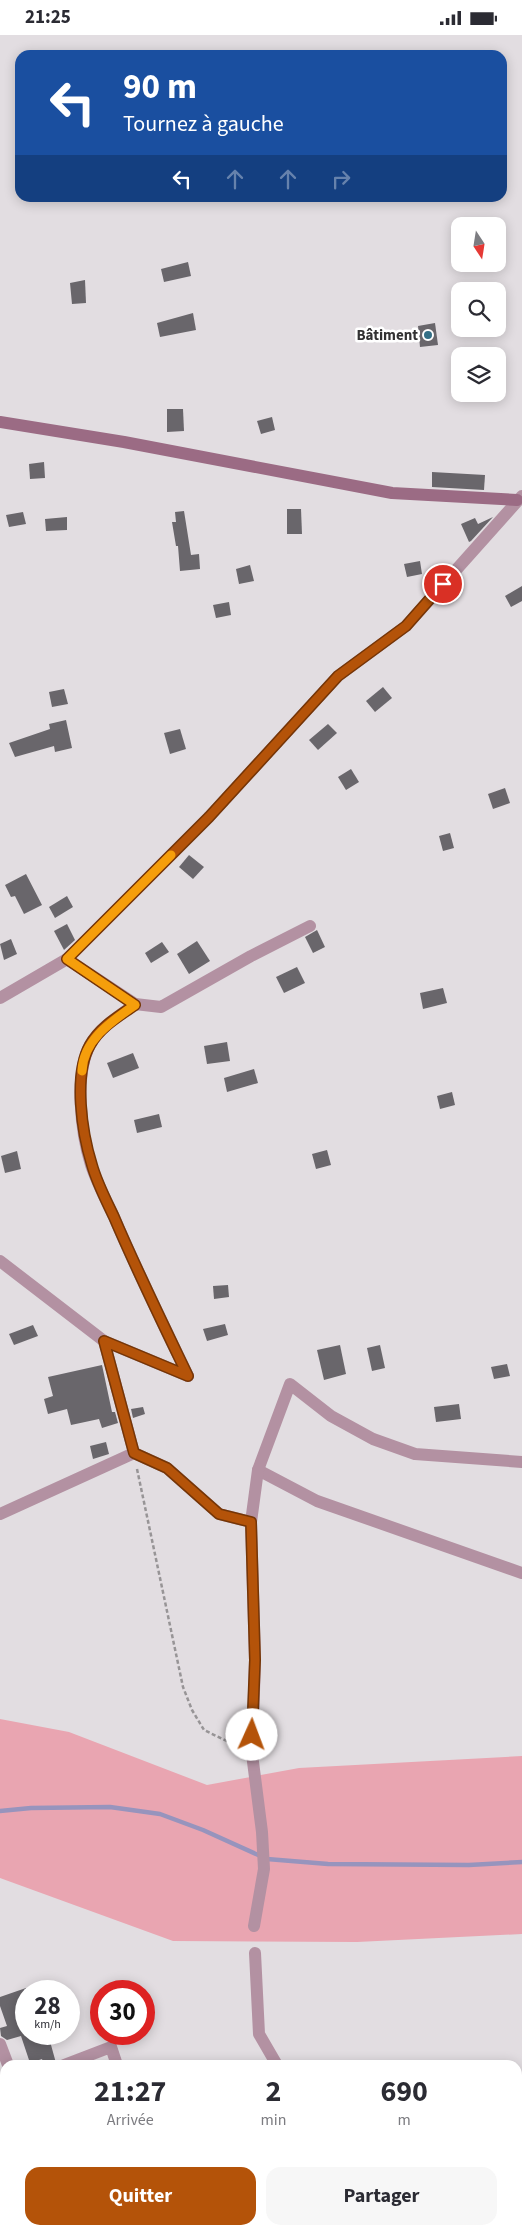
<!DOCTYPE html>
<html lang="fr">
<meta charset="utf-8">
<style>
:root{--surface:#fff;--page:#f7f7f7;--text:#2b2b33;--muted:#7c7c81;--accent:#b45309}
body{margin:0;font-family:"Source Sans 3",sans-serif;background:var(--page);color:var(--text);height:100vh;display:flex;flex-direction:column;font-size:19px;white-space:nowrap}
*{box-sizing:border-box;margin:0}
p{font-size:16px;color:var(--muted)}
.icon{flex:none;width:28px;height:28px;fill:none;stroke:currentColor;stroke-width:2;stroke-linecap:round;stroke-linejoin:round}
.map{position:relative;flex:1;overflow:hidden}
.panel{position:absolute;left:0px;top:2025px;width:522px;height:175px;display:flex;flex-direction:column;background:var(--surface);border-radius:15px 15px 0 0;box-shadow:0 2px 12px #0003}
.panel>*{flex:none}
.banner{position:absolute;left:15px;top:15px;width:492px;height:152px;border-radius:15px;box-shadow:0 2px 12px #0003;background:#1a4fa0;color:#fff;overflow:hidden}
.needle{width:32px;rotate:168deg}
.tools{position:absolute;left:451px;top:182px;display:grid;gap:10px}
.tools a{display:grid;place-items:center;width:55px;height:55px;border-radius:10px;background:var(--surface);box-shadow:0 2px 12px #0003;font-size:25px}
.speed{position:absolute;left:15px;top:1945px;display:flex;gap:10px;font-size:25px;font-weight:700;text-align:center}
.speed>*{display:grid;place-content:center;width:65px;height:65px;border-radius:50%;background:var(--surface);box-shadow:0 2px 12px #0003;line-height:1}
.speed small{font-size:12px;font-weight:400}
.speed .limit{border:8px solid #d22;background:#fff;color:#111}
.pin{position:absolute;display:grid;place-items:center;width:42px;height:42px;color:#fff;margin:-21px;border:2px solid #fff;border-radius:50%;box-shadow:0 1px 5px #0007}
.me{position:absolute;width:55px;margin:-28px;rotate:2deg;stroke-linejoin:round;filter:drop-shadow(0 0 4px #0008)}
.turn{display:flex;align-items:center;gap:18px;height:105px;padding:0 25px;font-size:22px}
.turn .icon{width:65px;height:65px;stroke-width:2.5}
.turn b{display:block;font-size:35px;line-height:42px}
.lanes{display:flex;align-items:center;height:48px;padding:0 25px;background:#0003;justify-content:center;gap:25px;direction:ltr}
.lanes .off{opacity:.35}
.eta{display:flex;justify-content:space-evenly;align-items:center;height:85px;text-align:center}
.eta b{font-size:30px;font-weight:700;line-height:35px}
.primary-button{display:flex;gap:10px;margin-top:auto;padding:10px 25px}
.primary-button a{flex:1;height:58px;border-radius:15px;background:var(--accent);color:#fff;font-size:20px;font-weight:700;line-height:58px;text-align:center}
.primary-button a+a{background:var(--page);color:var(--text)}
.status{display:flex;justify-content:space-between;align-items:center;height:35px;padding:0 25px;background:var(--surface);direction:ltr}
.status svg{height:14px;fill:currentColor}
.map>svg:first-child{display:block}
</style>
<div class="status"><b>21:25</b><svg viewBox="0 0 49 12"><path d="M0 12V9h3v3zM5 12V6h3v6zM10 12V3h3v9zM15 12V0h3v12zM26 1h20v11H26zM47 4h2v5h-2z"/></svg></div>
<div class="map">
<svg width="522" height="2200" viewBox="0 0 522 2200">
<rect width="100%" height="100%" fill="#e2dde1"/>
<path fill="#e9a5b1" d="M 0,1684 L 69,1697 L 207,1750 L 299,1733 L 522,1721 L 522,1899 L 357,1907 L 173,1906 L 0,1843 Z"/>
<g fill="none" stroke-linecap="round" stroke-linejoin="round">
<path stroke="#9794bd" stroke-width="4.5" d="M 0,1776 L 31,1773 L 110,1772 L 160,1779 L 203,1795 L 267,1824 L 328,1829 L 469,1830 L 522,1827"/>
</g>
<g fill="#69666b">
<path d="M 188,227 L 191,241 L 164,247 L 161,234 Z"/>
<path d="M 85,245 L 86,268 L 72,269 L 70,248 Z"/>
<path d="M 193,278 L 196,295 L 160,302 L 157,288 Z"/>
<path d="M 435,288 L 438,310 L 420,312 L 418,291 Z"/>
<path d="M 167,374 L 183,374 L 184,396 L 167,397 Z"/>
<path d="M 272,382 L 275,395 L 261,399 L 257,386 Z"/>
<path d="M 44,427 L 45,443 L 30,444 L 29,429 Z"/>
<path d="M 432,437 L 485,440 L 484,455 L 432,452 Z"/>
<path d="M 287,474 L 301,474 L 302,499 L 287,499 Z"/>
<path d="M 184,476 L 191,520 L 199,519 L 200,534 L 180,536 L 178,511 L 176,511 L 172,487 L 176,487 L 175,477 Z"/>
<path d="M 23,477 L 26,489 L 9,492 L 6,480 Z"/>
<path d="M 67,482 L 67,495 L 46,496 L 45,484 Z"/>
<path d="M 493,482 L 471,506 L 469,507 L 461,489 L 475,483 L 478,489 Z"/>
<path d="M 420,526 L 422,539 L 407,542 L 404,529 Z"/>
<path d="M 250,530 L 254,546 L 239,549 L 236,534 Z"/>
<path d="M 522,551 L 522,566 L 511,572 L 505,561 Z"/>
<path d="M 229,567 L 231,580 L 216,583 L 213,570 Z"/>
<path d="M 383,652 L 392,663 L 375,677 L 366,666 Z"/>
<path d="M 64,654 L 68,669 L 52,672 L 49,657 Z"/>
<path d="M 66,685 L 72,713 L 55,717 L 54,711 L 15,722 L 9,708 L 50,694 L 49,689 Z"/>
<path d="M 328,689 L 337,698 L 318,715 L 309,705 Z"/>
<path d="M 180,694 L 186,714 L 170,719 L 164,698 Z"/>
<path d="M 351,734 L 359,747 L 346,755 L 338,742 Z"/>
<path d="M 505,753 L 510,768 L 493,774 L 488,759 Z"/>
<path d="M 450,798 L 454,813 L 443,816 L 439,801 Z"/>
<path d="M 189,820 L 204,832 L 193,844 L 179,832 Z"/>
<path d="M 26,839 L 42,870 L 24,879 L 15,861 L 11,862 L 5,850 Z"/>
<path d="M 67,861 L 73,872 L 55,883 L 49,872 Z"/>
<path d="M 67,889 L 75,905 L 64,915 L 54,896 Z"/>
<path d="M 317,895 L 325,912 L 313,918 L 305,902 Z"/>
<path d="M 11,904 L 17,919 L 4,925 L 0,909 Z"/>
<path d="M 197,906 L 210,926 L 189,939 L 177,919 Z"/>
<path d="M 162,907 L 169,917 L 151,928 L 145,918 Z"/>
<path d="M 297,932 L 305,948 L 284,958 L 276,942 Z"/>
<path d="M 443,953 L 447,968 L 423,974 L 420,958 Z"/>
<path d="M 227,1007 L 230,1026 L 207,1029 L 204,1011 Z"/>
<path d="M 133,1018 L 139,1033 L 113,1043 L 107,1028 Z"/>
<path d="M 254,1034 L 258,1048 L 227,1057 L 224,1043 Z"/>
<path d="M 452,1057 L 455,1070 L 440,1074 L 437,1061 Z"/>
<path d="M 159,1079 L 162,1092 L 137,1098 L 134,1085 Z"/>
<path d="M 327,1115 L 331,1130 L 316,1134 L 312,1119 Z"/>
<path d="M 17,1116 L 21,1134 L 5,1138 L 1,1121 Z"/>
<path d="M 228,1250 L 229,1262 L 214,1264 L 213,1251 Z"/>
<path d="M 225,1289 L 228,1300 L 207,1306 L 203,1294 Z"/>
<path d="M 33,1290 L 38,1301 L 14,1310 L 9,1299 Z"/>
<path d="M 340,1310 L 346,1339 L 324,1345 L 317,1315 Z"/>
<path d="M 380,1310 L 385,1333 L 372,1336 L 367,1313 Z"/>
<path d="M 507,1329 L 510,1341 L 494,1344 L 491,1332 Z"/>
<path d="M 102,1330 L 112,1377 L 115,1377 L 118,1388 L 102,1393 L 99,1384 L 71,1390 L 67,1374 L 48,1379 L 44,1364 L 53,1361 L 48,1342 Z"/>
<path d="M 459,1369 L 461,1384 L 436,1387 L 434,1372 Z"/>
<path d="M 143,1372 L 145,1379 L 133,1383 L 131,1374 Z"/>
<path d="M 106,1407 L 109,1419 L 93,1424 L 90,1411 Z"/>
<path d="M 26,1953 L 26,1999 L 48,1999 L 56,2028 L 44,2030 L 42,2024 L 30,2028 L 21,2001 L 7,2005 L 1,2001 L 0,1993 L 7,1991 L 0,1971 L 0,1962 Z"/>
</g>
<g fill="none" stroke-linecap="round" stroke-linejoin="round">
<path stroke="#979496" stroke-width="2.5" stroke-dasharray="4 2.5" stroke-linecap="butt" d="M 137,1434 L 183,1652 L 192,1675 L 204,1695 L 239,1712"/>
<g stroke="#b391a2" stroke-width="12">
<path d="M 67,924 L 135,969 L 161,972 L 251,921 L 310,891"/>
<path d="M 0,963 L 67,924 L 209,782 L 338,641 L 406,591 L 522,461"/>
<path d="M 135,969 C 119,981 100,992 90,1010 C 74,1040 81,1098 91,1130 C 97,1148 106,1165 114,1182 C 137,1236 163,1289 188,1341"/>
<path d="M 0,1226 L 104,1306 L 134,1418"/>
<path d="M 104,1306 L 188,1341"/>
<path d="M 258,1435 L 317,1466 L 522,1538"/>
<path d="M 0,1479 L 134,1418 L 167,1433 L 219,1479 L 251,1487"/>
<path d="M 254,1891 L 264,1834 L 262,1797 L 252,1719 L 255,1625 L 251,1487 L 258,1435 L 290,1349 L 331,1381 L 373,1404 L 415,1419 L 522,1427"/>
<path d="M 255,1918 L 259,1999 L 277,2030"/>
<path d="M 0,2009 L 8,2030"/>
<path d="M 64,2030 L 111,2012 L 117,2030"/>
<path d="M 0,2055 L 5,2053"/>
<path d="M 518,2090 L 522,2090"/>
<path d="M 518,2165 L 522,2163"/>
<path d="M 71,2195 L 73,2200"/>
<path d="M 179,2195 L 181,2200"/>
<path d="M 308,2195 L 309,2200"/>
<path d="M 410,2200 L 423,2195"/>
</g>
<path stroke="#9b6b84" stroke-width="12" d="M 0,387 L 124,407 L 392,458 L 517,465"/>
</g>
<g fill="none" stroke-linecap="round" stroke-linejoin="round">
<g stroke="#753606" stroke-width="12">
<path id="route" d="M 252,1700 L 255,1625 L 251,1487 L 219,1479 L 167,1433 L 134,1418 L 104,1306 L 188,1341 C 163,1289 137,1236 114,1182 C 106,1165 97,1148 92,1130 C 82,1098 73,1040 90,1010 C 100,992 119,981 135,970 L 67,924 L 209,782 L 338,641 L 406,591 L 443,549"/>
</g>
<use href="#route" stroke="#b45309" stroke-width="9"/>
<path stroke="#f59e0b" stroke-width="9" d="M 82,1036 C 83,1005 112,986 135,970 L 67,924 L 171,820"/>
</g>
<circle fill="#336f86" stroke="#fff" stroke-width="2" cx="428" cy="300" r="5"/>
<g text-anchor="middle" stroke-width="5" stroke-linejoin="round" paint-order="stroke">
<g font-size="15" font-weight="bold" fill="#323132" stroke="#fff" text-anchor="end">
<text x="418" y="305">Bâtiment</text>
</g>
</g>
</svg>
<div class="tools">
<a><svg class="needle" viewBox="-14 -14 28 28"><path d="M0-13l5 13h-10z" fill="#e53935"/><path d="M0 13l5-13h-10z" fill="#7c7c81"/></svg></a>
<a><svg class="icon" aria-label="search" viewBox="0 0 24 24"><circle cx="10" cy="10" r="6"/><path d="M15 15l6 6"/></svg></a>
<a><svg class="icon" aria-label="layers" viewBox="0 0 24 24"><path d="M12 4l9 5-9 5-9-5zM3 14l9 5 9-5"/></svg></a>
</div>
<div class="speed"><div>28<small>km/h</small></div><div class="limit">30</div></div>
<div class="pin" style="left:443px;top:549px;background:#d93025"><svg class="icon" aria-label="arrive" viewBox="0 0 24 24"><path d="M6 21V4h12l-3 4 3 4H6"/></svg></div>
<svg class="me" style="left:252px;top:1700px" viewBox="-20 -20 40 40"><circle r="19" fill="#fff"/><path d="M0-13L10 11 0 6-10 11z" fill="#b45309"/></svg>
<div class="banner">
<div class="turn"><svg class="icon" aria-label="left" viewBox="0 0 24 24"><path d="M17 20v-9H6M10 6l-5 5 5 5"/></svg><div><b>90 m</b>Tournez à gauche</div></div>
<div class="lanes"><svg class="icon" aria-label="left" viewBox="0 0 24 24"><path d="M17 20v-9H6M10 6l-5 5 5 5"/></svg><svg class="icon off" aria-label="ahead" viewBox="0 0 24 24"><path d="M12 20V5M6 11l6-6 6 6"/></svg><svg class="icon off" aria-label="ahead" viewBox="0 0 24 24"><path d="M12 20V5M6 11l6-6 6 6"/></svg><svg class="icon off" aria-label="right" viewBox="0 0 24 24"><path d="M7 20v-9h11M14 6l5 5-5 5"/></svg></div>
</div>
<section class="panel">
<div class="eta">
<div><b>21:27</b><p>Arrivée</p></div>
<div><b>2</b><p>min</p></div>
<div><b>690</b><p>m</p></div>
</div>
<div class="primary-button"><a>Quitter</a><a>Partager</a></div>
</section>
</div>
